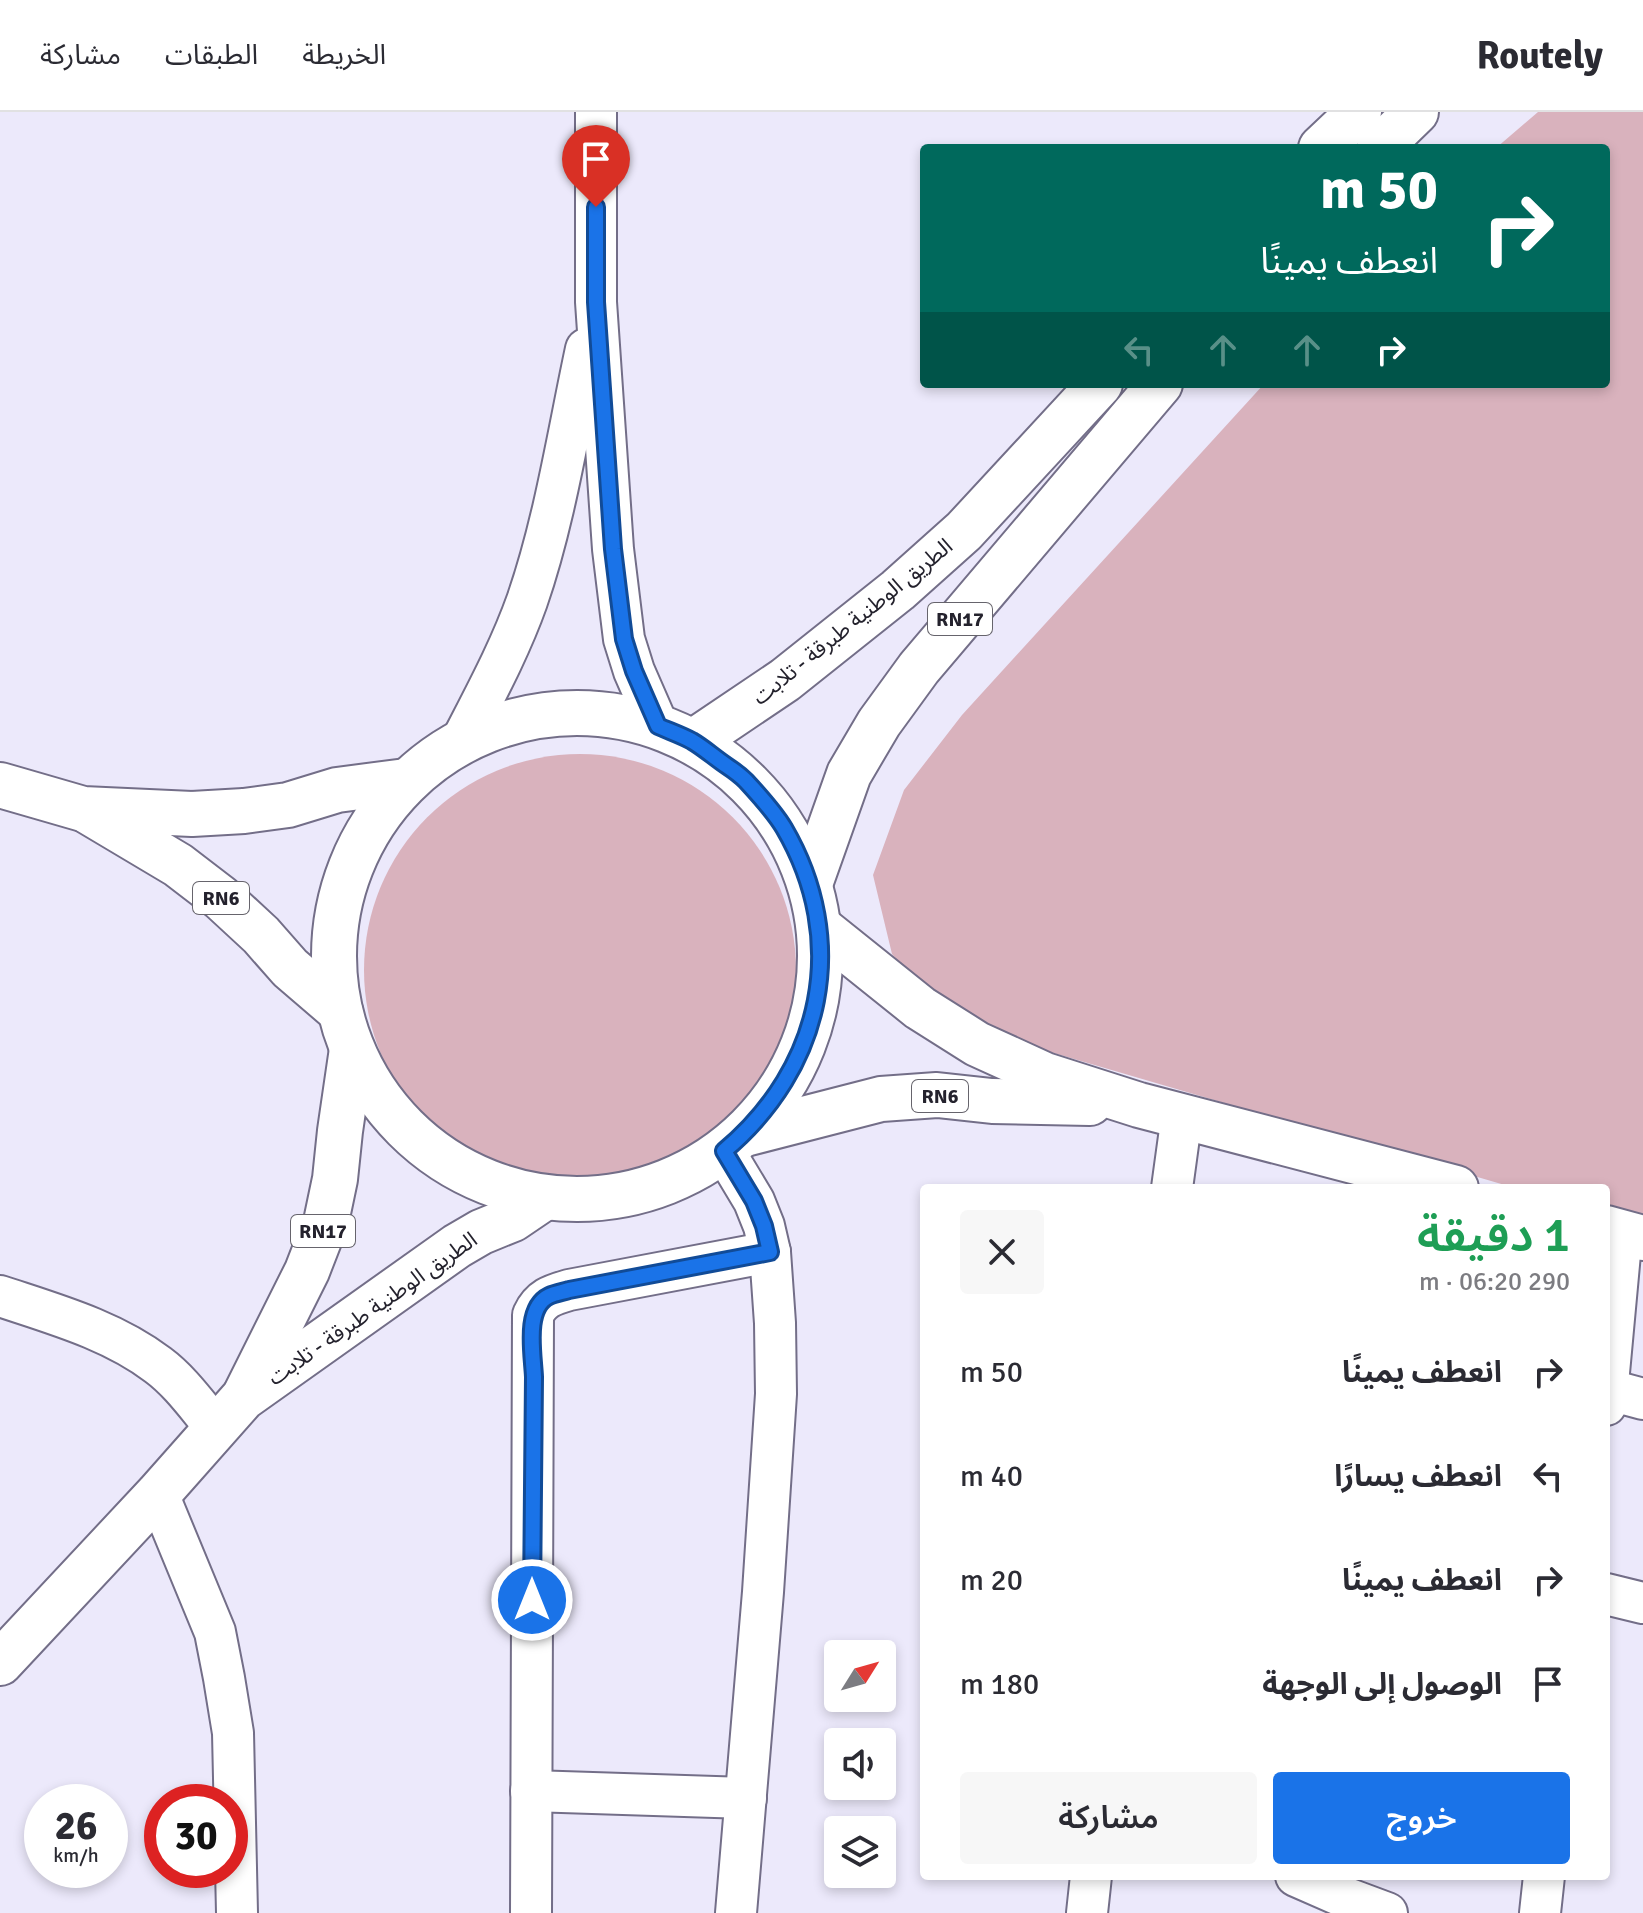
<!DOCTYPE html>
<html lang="ar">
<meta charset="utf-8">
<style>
:root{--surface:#fff;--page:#f7f7f7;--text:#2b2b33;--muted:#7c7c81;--line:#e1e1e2;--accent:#1a73e8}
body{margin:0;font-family:Signika,"Noto Sans Arabic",sans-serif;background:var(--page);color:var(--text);direction:rtl;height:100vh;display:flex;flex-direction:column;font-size:30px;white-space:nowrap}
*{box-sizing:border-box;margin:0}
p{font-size:26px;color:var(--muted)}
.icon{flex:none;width:44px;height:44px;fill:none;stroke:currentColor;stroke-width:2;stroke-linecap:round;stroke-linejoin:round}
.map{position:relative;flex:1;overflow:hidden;direction:ltr}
.panel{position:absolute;left:920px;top:1072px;width:690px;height:696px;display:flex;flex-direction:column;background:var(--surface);border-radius:8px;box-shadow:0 4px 12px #0003;direction:rtl}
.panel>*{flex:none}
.guide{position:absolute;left:920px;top:32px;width:690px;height:244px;border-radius:8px;box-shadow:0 4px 12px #0003;direction:rtl;background:#00695c;color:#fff;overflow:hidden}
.needle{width:52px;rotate:53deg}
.buttons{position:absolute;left:824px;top:1528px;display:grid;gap:16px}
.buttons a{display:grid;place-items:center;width:72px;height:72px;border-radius:8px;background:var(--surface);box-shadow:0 4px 12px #0003;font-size:40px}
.speed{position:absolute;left:24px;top:1672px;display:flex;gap:16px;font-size:40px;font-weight:700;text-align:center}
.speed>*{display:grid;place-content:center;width:104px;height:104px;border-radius:50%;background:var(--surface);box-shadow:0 4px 12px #0003;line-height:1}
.speed small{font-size:20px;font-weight:400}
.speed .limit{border:12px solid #d22;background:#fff;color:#111}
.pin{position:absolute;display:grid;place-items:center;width:68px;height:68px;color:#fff;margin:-82px -34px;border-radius:50% 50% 50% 0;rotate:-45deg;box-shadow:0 0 8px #0007}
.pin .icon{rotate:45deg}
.me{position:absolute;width:88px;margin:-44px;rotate:0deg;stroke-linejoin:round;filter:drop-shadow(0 0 6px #0008)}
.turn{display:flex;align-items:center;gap:28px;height:168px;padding:0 40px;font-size:36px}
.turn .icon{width:104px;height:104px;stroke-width:2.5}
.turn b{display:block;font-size:56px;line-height:68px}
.lanes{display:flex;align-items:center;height:76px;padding:0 40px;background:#0003;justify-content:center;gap:40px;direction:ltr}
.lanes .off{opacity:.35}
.round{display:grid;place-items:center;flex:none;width:84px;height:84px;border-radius:8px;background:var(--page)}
.head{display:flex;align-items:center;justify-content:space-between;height:136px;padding:0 40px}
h1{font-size:48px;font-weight:600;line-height:60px;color:#1e9e55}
.cta{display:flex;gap:16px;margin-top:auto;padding:16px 40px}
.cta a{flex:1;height:92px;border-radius:8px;background:var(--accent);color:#fff;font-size:32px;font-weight:600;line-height:92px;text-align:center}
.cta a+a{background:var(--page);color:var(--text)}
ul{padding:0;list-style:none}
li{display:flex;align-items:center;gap:24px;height:104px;padding:0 40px}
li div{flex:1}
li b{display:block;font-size:30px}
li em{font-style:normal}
header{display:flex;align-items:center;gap:48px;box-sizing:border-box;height:112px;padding:0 40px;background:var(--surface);border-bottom:2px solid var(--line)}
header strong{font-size:38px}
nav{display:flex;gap:44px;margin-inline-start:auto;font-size:28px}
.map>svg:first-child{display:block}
</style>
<header>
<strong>Routely</strong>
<nav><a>الخريطة</a><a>الطبقات</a><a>مشاركة</a></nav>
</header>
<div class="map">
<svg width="1643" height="1801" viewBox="0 0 1643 1801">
<rect width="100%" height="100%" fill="#ece9fb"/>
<g fill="#d9b2bd">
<path d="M 1538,0 L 1643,0 L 1643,1113 L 1606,1103 L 1606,1076 L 1515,1076 L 1002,926 L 939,897 L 892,842 L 873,763 L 904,678 L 962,603 L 1264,272 L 1606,272 L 1606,36 L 1496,36 Z"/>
<circle cx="580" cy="858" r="216"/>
</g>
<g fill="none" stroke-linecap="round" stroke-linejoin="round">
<g stroke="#736e88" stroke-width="44">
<g id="minor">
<path d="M 596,0 L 596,190 L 613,437 L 624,527 L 634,559 L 658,614"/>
<path d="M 462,628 C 485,583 510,537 527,489 C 555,408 568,321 586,237"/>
<path d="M 724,1039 L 754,1089 L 764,1114 L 770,1140 L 775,1211 L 776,1282 L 763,1480 L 736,1801"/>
<path d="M 1172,1076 L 1182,1003"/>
<path d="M 0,1184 C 54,1202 112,1218 158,1253 C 181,1270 198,1295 217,1317"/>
<path d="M 1606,1277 L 1643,1287"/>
<path d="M 1606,1293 L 1622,1120"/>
<path d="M 158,1382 L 215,1520 L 224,1566 L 233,1621 L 237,1801"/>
<path d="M 1606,1482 L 1643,1491"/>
<path d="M 531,1679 L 746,1686"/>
<path d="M 1296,1764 L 1344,1785 L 1387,1801"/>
<path d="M 531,1801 L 533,1203 C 541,1186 552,1183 569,1178 L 770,1140"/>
<path d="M 1087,1801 L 1091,1764"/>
<path d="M 1540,1801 L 1544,1764"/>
</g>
</g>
<g stroke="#736e88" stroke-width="48">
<g id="major">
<path d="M 1321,36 L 1359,0"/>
<path d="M 1379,36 L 1416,0"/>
<circle cx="577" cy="844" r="243"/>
<path d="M 693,630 L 785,568 L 898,478 L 964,419 L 1100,272"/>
<path d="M 0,673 L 83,697 L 192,702 L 244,699 L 288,693 L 337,678 L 406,669"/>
<path d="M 89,700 L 178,753 L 221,786 L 261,823 L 290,856 L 340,899"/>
<path d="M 810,772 L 849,662 L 879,611 L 919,556 L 1160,272"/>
<path d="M 819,815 L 920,896 L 977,932 L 1045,963 L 1139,993 L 1456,1076"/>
<path d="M 745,1022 L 881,987 L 937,983 L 992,989 L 1090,991"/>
<path d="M 1606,1116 L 1643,1126"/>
<path d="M 246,1281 L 307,1159 L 326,1110 L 335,1067 L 340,1019 L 352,937"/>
<path d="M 0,1551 L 158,1382 L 243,1286 L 457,1134 L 481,1120 L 513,1107 L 544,1086"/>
</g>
</g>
<use href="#minor" stroke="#fff" stroke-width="40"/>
<use href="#major" stroke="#fff" stroke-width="44"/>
</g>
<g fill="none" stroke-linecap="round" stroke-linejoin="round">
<g stroke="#114b97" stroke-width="20">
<path id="route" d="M 532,1488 L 534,1265 C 533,1242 524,1196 549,1184 C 555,1181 563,1180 569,1178 L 770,1140 L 764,1114 L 754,1089 L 724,1039 C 823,956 850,829 784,716 C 775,701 758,682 746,669 C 740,663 733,658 727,654 C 715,646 704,636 692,629 C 681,623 669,619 658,614 L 634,559 L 624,527 L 613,437 L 596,190 L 596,95"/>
</g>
<use href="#route" stroke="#1a73e8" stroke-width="14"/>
</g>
<g text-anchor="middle" stroke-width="8" stroke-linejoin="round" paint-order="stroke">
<g fill="#fff" stroke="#66646c" stroke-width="2">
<rect x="928" y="491" width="64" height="32" rx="6"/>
<rect x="193" y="770" width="56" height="32" rx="6"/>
<rect x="912" y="968" width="56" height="32" rx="6"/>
<rect x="291" y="1103" width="64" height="32" rx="6"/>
</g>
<g font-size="20" font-weight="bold" fill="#24222d">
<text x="960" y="514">RN17</text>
<text x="221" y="793">RN6</text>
<text x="940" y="991">RN6</text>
<text x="323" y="1126">RN17</text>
</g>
<g font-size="22" fill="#24222d" stroke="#fff">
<text transform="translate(852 509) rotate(-39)" y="8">الطريق الوطنية طبرقة - تلابت</text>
<text transform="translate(372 1196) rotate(-35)" y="8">الطريق الوطنية طبرقة - تلابت</text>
</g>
</g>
</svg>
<div class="buttons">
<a><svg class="needle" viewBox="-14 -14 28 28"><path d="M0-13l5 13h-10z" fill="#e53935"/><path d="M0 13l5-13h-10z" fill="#7c7c81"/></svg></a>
<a><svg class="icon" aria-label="sound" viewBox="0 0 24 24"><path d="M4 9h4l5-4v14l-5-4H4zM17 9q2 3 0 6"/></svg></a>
<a><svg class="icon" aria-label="layers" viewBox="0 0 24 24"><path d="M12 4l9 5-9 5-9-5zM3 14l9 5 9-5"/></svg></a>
</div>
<div class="speed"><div>26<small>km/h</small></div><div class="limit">30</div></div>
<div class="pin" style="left:596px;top:95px;background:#d93025"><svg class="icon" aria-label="arrive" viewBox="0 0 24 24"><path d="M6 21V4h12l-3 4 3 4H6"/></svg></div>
<svg class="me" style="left:532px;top:1488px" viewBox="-20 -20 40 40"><circle r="17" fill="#1a73e8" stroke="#fff" stroke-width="3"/><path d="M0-11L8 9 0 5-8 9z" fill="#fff"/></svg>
<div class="guide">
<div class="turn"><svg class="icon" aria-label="right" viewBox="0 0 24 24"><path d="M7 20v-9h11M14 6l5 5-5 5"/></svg><div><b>50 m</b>انعطف يمينًا</div></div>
<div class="lanes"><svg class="icon off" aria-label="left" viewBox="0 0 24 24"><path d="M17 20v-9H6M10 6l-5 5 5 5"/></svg><svg class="icon off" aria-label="ahead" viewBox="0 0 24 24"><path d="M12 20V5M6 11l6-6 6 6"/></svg><svg class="icon off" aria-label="ahead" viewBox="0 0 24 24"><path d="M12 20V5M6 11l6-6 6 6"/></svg><svg class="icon" aria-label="right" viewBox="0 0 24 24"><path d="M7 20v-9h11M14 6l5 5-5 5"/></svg></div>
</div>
<section class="panel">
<div class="head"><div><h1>1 دقيقة</h1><p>290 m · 06:20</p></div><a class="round"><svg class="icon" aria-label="close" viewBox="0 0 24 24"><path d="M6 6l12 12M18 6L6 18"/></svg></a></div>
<ul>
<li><svg class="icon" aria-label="right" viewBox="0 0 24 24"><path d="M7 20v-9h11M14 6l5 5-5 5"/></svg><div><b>انعطف يمينًا</b></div><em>50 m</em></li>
<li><svg class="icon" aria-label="left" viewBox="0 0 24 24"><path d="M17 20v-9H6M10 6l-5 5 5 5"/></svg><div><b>انعطف يسارًا</b></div><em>40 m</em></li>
<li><svg class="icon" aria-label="right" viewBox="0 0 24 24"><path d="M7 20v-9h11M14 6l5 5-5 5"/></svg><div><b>انعطف يمينًا</b></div><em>20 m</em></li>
<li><svg class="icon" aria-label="arrive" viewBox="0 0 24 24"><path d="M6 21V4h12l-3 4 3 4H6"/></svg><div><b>الوصول إلى الوجهة</b></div><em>180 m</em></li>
</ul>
<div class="cta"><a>خروج</a><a>مشاركة</a></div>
</section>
</div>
